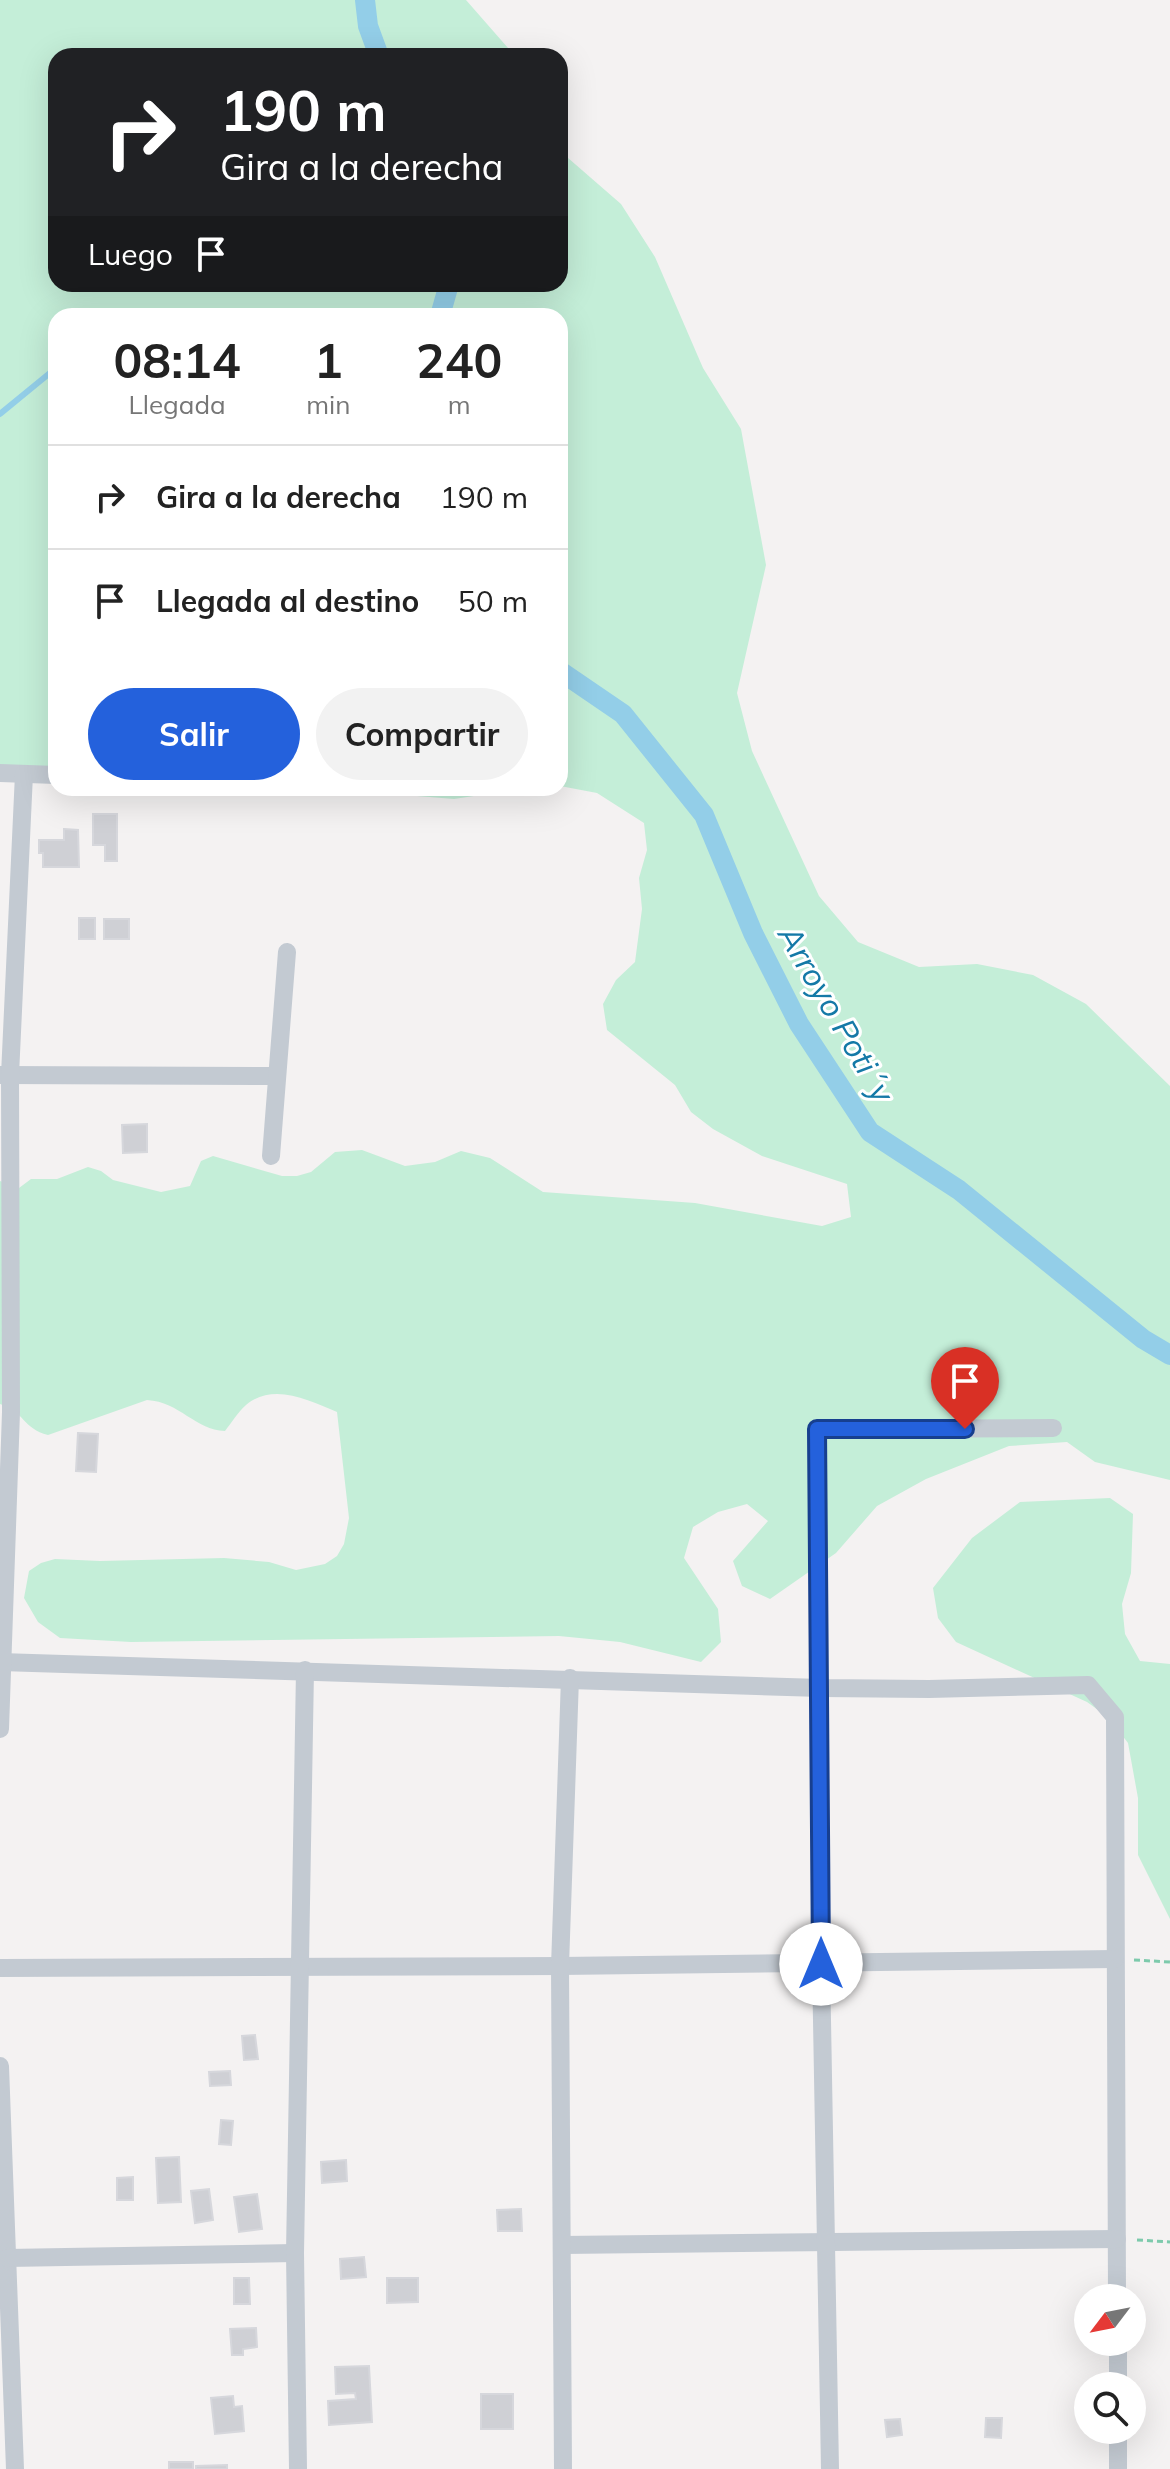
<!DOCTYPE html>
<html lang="es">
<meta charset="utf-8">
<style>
:root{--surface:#fff;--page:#f2f2f2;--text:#222;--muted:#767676;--line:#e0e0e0;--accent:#2461dc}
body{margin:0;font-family:Mulish,sans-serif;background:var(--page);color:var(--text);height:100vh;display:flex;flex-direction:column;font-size:30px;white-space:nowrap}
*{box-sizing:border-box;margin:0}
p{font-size:26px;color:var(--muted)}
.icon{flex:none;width:44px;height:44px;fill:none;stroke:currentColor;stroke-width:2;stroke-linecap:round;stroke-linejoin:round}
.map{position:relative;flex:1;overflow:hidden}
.sheet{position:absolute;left:48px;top:308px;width:520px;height:488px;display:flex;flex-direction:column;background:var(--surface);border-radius:24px;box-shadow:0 8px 32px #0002}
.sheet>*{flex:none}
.top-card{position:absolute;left:48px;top:48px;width:520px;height:244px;border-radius:24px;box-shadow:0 8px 32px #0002;background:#202124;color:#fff;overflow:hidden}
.needle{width:52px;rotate:238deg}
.tools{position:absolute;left:1074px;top:2284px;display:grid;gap:16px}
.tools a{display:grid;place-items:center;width:72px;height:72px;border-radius:50%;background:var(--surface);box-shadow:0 8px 32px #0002;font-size:40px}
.pin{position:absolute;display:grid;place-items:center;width:68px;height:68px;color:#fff;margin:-82px -34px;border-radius:50% 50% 50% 0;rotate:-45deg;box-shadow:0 0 8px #0007}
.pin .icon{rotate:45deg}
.me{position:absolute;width:88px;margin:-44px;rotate:0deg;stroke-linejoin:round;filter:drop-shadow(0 0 6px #0008)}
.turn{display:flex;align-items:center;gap:28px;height:168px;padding:0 40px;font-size:36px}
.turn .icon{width:104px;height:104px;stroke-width:2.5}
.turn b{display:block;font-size:56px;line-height:68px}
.then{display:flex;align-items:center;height:76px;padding:0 40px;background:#0003;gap:16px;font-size:30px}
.eta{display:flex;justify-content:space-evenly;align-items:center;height:136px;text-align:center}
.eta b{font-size:48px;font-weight:700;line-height:56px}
.primary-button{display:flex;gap:16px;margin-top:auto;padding:16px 40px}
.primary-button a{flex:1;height:92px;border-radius:48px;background:var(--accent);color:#fff;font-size:32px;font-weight:700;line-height:92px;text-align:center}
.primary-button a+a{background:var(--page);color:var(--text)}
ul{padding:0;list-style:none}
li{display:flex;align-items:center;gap:24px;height:104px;padding:0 40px;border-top:2px solid var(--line)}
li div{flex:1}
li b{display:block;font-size:30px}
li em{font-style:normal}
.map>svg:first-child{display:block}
</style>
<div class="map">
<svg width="1170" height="2469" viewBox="0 0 1170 2469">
<rect width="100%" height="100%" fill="#f4f2f2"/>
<g fill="#c4eed8">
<path d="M 0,0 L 466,0 L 515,56 L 56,56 L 56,284 L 560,284 L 560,151 L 621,204 L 655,257 L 703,368 L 741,429 L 766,565 L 737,693 L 752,751 L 819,896 L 858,942 L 919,967 L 977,964 L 1033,975 L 1086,1004 L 1170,1086 L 1170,1480 L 1095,1462 L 1067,1442 L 1009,1446 L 926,1479 L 877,1506 L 836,1553 L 770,1599 L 742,1586 L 733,1561 L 768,1521 L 747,1504 L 718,1512 L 693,1527 L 684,1558 L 718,1609 L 721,1642 L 701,1662 L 620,1642 L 559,1636 L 131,1642 L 60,1638 L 38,1622 L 24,1598 L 29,1571 L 41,1563 L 55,1559 L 100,1561 L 224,1558 L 269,1562 L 296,1570 L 325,1564 L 337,1556 L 344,1544 L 349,1518 L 337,1412 C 309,1400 273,1382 246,1405 C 238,1412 232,1422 225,1431 C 195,1430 180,1402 147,1400 L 48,1435 C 23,1429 24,1411 0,1404 L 0,1181 L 19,1188 L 31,1179 L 57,1179 L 88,1167 L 101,1171 L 113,1180 L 161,1192 L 190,1186 L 201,1161 L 213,1156 L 282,1176 L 297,1176 L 311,1172 L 335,1152 L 362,1150 L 405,1166 L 435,1162 L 461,1151 L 490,1158 L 543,1192 L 695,1203 L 822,1226 L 851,1217 L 847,1184 L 762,1156 L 713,1129 L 691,1112 L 675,1085 L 607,1030 L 603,1004 L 616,980 L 635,962 L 642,909 L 639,878 L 647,850 L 644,823 L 597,793 L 560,786 L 560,316 L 56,316 L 56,774 L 0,769 Z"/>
<path d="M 369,788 L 527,788 L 454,799 L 380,793 Z"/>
<path d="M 1110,1498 L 1133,1514 L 1131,1573 L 1122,1604 L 1125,1634 L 1140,1661 L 1170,1664 L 1170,1919 L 1138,1855 L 1138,1798 L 1128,1743 L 1108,1717 L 1087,1702 L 956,1642 L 938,1618 L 933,1588 L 972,1538 L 1020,1502 Z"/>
</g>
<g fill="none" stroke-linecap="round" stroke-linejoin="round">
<path stroke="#93cee8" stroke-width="6" d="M 0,414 L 56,368"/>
<g stroke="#93cee8" stroke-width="20">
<path d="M 365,0 L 368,26 L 379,56"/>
<path d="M 440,316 L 449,284"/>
<path d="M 560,671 L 623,714 L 704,815 L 753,933 L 799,1024 L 870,1132 L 959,1190 L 1143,1339 L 1170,1355"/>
</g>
</g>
<g fill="#cfd0d5" stroke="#d6d7dc" stroke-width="2">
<path d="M 93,814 L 117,814 L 117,861 L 105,861 L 105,845 L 93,845 Z"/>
<path d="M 64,829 L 78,830 L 79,867 L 43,867 L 43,853 L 39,853 L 39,840 L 64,840 Z"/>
<rect x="79" y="918" width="16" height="21"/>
<rect x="104" y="919" width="25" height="20"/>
<path d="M 147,1124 L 147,1152 L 123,1153 L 122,1125 Z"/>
<path d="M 78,1433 L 98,1434 L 96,1472 L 76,1471 Z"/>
<path d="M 255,2035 L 258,2059 L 244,2060 L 242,2036 Z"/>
<path d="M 230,2071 L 231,2085 L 210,2086 L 209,2072 Z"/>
<path d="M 221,2120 L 233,2121 L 231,2145 L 219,2144 Z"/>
<path d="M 179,2157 L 181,2202 L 158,2203 L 156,2158 Z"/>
<path d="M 346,2160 L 347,2181 L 322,2183 L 321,2162 Z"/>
<path d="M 133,2177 L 133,2200 L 117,2200 L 117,2178 Z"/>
<path d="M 209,2189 L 213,2220 L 195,2223 L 191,2191 Z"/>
<path d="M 257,2194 L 262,2229 L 239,2232 L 234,2197 Z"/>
<path d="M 521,2209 L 522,2231 L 498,2231 L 497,2210 Z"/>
<path d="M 364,2257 L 366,2277 L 341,2279 L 340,2259 Z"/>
<path d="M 234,2278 L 249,2278 L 250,2304 L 234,2304 Z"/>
<path d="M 387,2278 L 418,2278 L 418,2302 L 387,2303 Z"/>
<path d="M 256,2328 L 257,2347 L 243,2349 L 243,2355 L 232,2355 L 230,2329 Z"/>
<path d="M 369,2366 L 372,2422 L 329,2425 L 328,2401 L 356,2399 L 355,2393 L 336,2394 L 335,2367 Z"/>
<rect x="481" y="2394" width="32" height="35"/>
<path d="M 233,2396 L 234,2407 L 242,2406 L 244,2431 L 215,2434 L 211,2398 Z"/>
<path d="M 986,2418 L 1002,2418 L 1001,2438 L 985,2437 Z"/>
<path d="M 900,2419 L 902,2435 L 887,2437 L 885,2420 Z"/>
<rect x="169" y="2462" width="24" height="7"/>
<path d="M 227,2465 L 227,2469 L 196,2469 L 196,2466 Z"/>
</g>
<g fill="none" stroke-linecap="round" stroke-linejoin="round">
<g stroke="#7dcaac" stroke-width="3" stroke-dasharray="6 4" stroke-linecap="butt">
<path d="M 1134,1960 L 1170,1962"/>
<path d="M 1137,2240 L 1170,2242"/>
</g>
<g stroke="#c3cad2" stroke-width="18">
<path d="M 0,773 L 56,775"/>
<path d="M 0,1075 L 277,1076"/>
<path d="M 271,1156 L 287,952"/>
<path d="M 0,1662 L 821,1688 L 929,1689 L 1088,1685 L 1115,1717 L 1117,2298"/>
<path d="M 0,1729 L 11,1412 L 10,1075 L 24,774"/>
<path d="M 0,1968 L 560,1966 L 1115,1959"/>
<path d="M 0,2066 L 15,2469"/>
<path d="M 562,2245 L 1117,2239"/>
<path d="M 7,2258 L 295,2253"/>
<path d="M 1118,2342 L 1118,2386"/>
<path d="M 1118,2430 L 1118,2469"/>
<path d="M 298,2469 L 295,2253 L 305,1670"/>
<path d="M 563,2469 L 560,1966 L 570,1678"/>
<path d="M 830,2469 L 821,1964 L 817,1429 L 1053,1428"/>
</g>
</g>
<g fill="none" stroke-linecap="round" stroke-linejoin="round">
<g stroke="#173f8f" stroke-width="20">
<path id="route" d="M 821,1964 L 817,1429 L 965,1429"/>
</g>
<use href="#route" stroke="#2461dc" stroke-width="14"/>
</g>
<g text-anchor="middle" stroke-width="6" stroke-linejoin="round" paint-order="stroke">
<g font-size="32" font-style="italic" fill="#1479a7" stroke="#fff">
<text transform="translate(836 1014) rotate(60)" y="11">Arroyo Poti´y</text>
</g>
</g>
</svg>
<div class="tools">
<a><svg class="needle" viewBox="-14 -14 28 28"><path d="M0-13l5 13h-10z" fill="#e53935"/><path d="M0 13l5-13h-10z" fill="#767676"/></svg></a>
<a><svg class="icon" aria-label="search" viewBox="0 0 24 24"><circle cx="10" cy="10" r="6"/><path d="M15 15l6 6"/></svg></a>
</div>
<div class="pin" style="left:965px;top:1429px;background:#d93025"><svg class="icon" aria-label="arrive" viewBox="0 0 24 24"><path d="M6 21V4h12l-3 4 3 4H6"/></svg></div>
<svg class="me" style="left:821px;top:1964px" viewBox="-20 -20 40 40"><circle r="19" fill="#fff"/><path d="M0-13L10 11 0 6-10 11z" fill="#2461dc"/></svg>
<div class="top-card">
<div class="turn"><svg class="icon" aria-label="right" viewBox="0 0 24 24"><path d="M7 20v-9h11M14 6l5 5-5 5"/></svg><div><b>190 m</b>Gira a la derecha</div></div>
<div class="then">Luego<svg class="icon" aria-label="arrive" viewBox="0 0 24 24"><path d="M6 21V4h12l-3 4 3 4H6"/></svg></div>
</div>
<section class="sheet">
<div class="eta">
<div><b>08:14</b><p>Llegada</p></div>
<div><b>1</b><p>min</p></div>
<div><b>240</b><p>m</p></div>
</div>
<ul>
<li><svg class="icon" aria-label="right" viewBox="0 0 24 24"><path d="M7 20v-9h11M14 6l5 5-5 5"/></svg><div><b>Gira a la derecha</b></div><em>190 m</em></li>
<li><svg class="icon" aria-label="arrive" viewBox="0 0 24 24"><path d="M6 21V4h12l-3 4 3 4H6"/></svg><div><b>Llegada al destino</b></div><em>50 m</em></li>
</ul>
<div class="primary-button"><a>Salir</a><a>Compartir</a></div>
</section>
</div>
